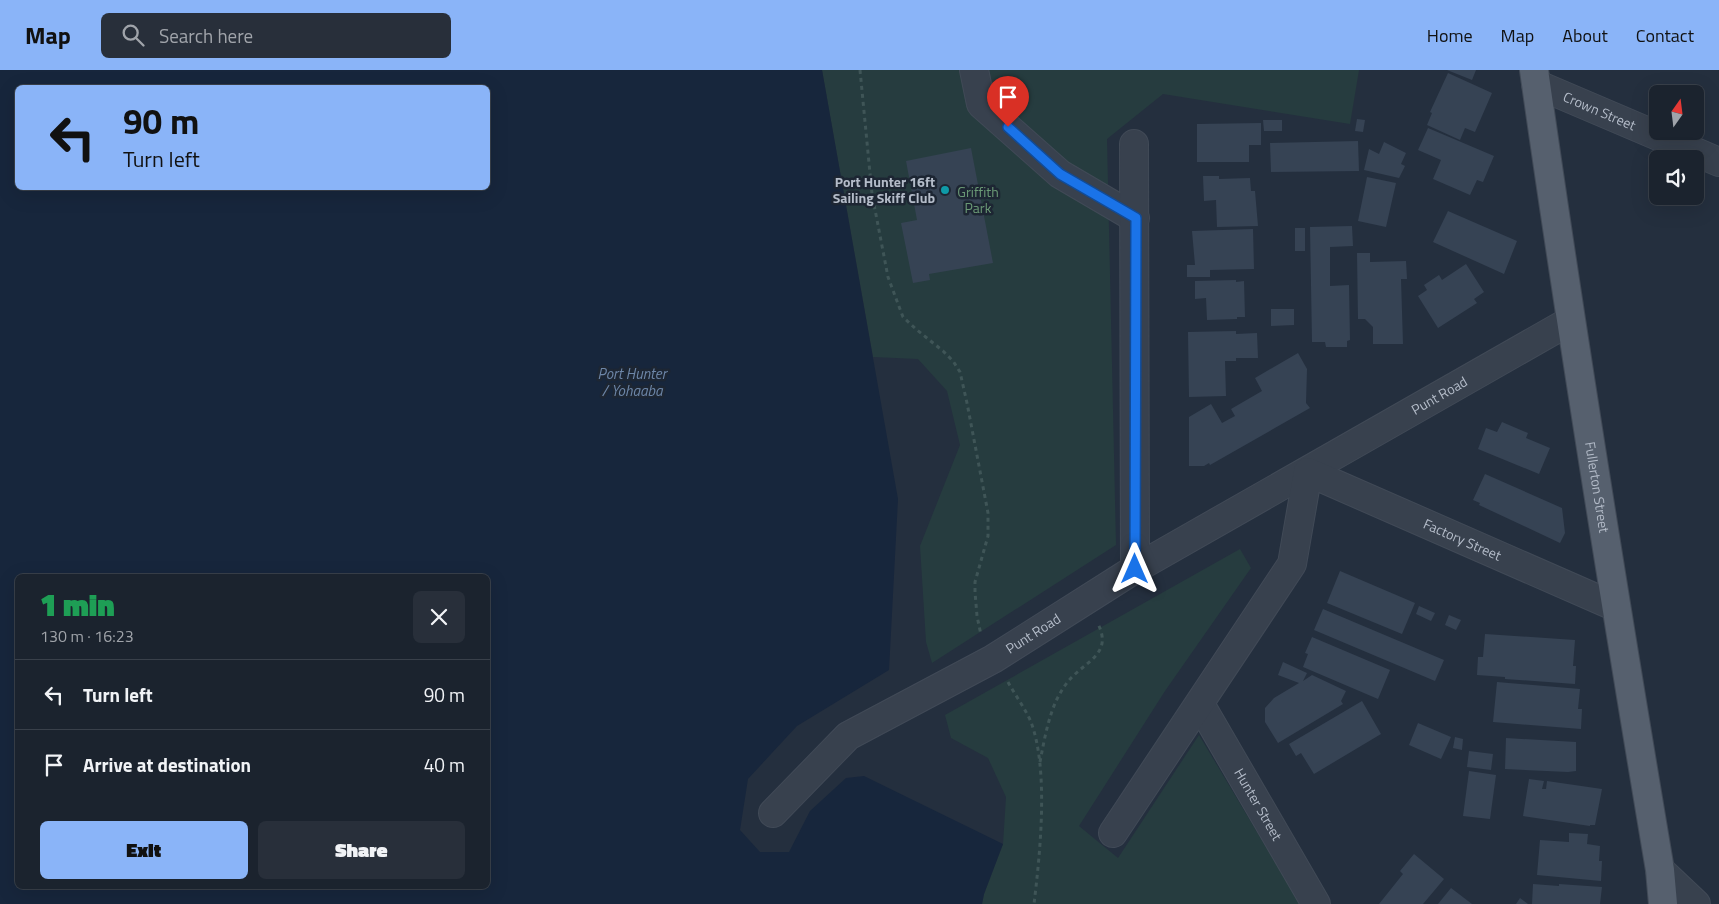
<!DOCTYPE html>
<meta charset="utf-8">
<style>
:root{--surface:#1b232e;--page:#282f3a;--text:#f1f3f6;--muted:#a0a4aa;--line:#39404a;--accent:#8ab4f8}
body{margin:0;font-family:"Titillium Web",sans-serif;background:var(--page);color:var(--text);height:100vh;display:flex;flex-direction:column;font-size:19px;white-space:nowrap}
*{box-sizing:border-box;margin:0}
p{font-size:16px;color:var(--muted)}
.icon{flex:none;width:28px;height:28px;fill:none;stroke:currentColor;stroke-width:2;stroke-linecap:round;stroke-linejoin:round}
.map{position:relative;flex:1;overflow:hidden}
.details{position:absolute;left:15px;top:504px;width:475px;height:315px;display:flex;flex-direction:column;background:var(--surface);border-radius:8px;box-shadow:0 5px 20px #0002,0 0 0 1px var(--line)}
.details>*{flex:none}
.top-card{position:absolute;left:15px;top:15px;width:475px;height:105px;border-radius:8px;box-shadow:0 5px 20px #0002,0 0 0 1px var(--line);background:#8ab4f8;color:#111;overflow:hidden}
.needle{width:32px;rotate:14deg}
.tools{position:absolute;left:1649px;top:15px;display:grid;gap:10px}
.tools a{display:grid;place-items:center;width:55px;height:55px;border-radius:8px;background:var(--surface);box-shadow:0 5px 20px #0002,0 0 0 1px var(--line);font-size:25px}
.pin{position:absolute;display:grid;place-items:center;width:42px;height:42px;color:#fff;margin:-51px -21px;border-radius:50% 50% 50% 0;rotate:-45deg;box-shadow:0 0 5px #0007}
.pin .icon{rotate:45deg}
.me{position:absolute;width:55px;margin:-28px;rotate:0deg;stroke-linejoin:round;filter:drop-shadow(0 0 4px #0008)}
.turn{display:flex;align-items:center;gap:18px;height:105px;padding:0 25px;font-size:22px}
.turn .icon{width:65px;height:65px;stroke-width:2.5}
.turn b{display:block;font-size:35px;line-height:42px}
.round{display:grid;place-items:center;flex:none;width:52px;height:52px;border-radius:8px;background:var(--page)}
.overview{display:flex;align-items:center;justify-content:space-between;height:85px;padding:0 25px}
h1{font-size:30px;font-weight:800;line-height:38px;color:#1e9e55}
.action{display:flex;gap:10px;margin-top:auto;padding:10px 25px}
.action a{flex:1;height:58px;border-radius:8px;background:var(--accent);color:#111;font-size:20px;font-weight:800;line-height:58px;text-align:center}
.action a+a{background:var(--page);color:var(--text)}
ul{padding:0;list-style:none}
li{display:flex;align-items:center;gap:15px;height:70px;padding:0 25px;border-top:1px solid var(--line)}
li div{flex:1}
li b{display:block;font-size:19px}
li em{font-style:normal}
header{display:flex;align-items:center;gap:30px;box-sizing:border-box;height:70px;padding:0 25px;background:var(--accent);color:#111}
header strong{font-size:24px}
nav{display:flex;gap:28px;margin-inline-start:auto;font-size:18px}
.search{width:350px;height:45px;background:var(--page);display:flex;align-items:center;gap:12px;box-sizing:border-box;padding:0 18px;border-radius:8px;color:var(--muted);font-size:19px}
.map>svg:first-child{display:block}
</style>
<header>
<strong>Map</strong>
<div class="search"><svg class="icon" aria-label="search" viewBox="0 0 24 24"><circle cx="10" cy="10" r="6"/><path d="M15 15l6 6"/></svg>Search here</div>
<nav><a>Home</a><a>Map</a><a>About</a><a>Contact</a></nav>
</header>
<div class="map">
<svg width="1719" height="834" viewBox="0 0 1719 834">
<rect width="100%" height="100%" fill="#242f3e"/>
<g fill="#263c3f">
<path d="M 822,0 L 1359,0 L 1350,54 L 1163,24 L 1107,69 L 1116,475 L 932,593 L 926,572 L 920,476 L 960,375 L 947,321 L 918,289 L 873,287 Z"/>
<path d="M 1240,479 L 1251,498 L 1165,621 L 1079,756 L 1118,788 L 1199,665 L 1300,834 L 982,834 L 984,824 L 1003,774 L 1006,727 L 988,688 L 951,668 L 945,645 Z"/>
</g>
<path fill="#17263c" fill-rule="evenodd" d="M 0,0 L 822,0 L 898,429 L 889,600 L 797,656 L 748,709 L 740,760 L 760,782 L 789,782 L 810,741 L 846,708 L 864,706 L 1003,774 L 984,824 L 982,834 L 0,834 ZM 18,18 L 488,18 L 488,118 L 18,118 ZM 18,506 L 488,506 L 488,816 L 18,816 Z"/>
<g fill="#364354">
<path d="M 1447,0 L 1476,0 L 1472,10 Z"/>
<path d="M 1448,3 L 1492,23 L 1475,62 L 1465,58 L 1460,70 L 1427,55 L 1432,43 L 1430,42 Z"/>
<path d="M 1357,49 L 1365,50 L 1363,62 L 1355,61 Z"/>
<path d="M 1263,50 L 1282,50 L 1282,61 L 1264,61 Z"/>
<path d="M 1261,53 L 1261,75 L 1249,75 L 1249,92 L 1197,92 L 1197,54 Z"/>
<path d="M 1428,58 L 1494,86 L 1483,112 L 1477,110 L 1470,125 L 1433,109 L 1441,90 L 1418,80 Z"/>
<path d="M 1358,71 L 1359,101 L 1271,102 L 1270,73 Z"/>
<path d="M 1384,72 L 1406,83 L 1401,94 L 1405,96 L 1399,108 L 1364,100 L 1369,79 L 1379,84 Z"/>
<path d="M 971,78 L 993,193 L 929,204 L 930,210 L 913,213 L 901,153 L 917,150 L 906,91 Z"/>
<path d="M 1203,106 L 1219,106 L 1219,109 L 1250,108 L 1251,121 L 1255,121 L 1258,156 L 1217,157 L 1216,130 L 1204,131 Z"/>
<path d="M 1367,107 L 1396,113 L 1386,157 L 1358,151 Z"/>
<path d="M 1448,141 L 1517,171 L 1504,204 L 1433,172 Z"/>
<path d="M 1352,156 L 1353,176 L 1330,177 L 1330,216 L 1349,215 L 1350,270 L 1347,271 L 1347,277 L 1326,277 L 1325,272 L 1312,272 L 1310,157 Z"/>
<rect x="1295" y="158" width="10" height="23"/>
<path d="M 1253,159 L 1254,199 L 1210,200 L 1210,207 L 1187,207 L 1187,195 L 1195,195 L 1192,161 Z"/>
<path d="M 1357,183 L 1370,183 L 1370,192 L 1406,191 L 1407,209 L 1401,209 L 1403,274 L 1373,274 L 1373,257 L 1365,249 L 1358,249 Z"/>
<path d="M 1466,194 L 1484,222 L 1474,229 L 1477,233 L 1438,258 L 1418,226 L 1427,220 L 1424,215 L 1439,205 L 1442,210 Z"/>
<path d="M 1236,210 L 1236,212 L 1244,211 L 1245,247 L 1237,247 L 1237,249 L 1207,250 L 1206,228 L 1195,229 L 1195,211 Z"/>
<path d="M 1271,239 L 1294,239 L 1294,255 L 1271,256 Z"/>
<path d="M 1236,261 L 1236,264 L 1257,263 L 1258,288 L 1236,288 L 1236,291 L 1225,291 L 1226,326 L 1189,327 L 1188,262 Z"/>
<path d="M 1298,283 L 1307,299 L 1306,333 L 1310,338 L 1210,395 L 1209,393 L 1204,396 L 1189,396 L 1189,347 L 1211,334 L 1222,353 L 1235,346 L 1231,339 L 1262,321 L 1255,308 Z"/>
<path d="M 1502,352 L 1528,363 L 1526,368 L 1550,378 L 1539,404 L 1478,379 L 1486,358 L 1497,362 Z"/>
<path d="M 1485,404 L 1562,438 L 1565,463 L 1560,473 L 1479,435 L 1480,433 L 1473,430 Z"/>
<path d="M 1340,501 L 1415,533 L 1402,564 L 1327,533 Z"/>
<path d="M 1419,536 L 1435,543 L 1431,551 L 1416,544 Z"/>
<path d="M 1323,539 L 1444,590 L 1435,611 L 1314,560 Z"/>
<path d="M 1449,545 L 1461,550 L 1456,560 L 1445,555 Z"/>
<path d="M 1485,564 L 1575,570 L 1573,596 L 1576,596 L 1575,614 L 1505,609 L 1505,607 L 1477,605 L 1478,587 L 1483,587 Z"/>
<path d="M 1312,567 L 1390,600 L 1378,629 L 1303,597 L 1308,584 L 1305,583 Z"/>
<path d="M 1283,592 L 1307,603 L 1303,611 L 1312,605 L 1346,621 L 1341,631 L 1343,634 L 1278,673 L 1265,652 L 1265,638 L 1274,628 L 1299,613 L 1278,605 Z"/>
<path d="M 1497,612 L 1580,619 L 1578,639 L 1582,639 L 1581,659 L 1493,652 Z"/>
<path d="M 1362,631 L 1381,664 L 1314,704 L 1301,683 L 1296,686 L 1289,674 Z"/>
<path d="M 1418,653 L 1451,667 L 1441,689 L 1409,675 Z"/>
<path d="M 1455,667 L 1463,669 L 1462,680 L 1453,678 Z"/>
<path d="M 1506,668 L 1576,672 L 1576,701 L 1568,702 L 1505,699 Z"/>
<path d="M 1469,681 L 1493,684 L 1491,700 L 1467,697 Z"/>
<path d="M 1469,701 L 1496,705 L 1490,749 L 1463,746 Z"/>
<path d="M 1529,709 L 1544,711 L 1542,719 L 1546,719 L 1547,711 L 1602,719 L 1595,755 L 1590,755 L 1590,756 L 1523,746 Z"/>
<path d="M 1569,763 L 1588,764 L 1587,774 L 1600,776 L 1599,791 L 1602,791 L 1601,811 L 1537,805 L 1540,770 L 1569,772 Z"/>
<path d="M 1414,784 L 1444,809 L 1423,834 L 1379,834 L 1403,804 L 1400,801 Z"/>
<path d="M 1533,814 L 1559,816 L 1559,814 L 1602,817 L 1600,834 L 1532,834 Z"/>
<path d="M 1451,818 L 1472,834 L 1438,834 Z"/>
<path d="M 1520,828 L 1528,834 L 1516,834 Z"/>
</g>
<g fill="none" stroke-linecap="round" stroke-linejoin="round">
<g stroke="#414a57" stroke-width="30">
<g id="minor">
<path d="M 974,0 L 981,34 L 1060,104 L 1135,148"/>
<path id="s1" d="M 1536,14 L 1719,92"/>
<path d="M 1134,74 L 1135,499"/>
<path id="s2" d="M 1200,634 L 1316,834"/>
<path id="s3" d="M 773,743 L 848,666 L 993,589 L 1135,499 L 1570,251"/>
<path id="s4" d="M 1113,763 L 1292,494 L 1308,402 L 1616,537"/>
<path d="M 1660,800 L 1696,834"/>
</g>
</g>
<g stroke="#414a57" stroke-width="30">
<g id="major">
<path id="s5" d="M 1534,0 C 1572,267 1615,533 1660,800 L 1663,834"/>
</g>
</g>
<g stroke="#3f5557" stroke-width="3" stroke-dasharray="4 4" stroke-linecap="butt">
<path d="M 860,0 L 872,124 L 888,207 L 903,247 L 917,260 L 943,281 L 953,291 L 960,302 L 967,333 L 988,443 L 988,466 L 975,512 L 975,522 L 977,546 L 981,565"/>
<path d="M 1008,612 C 1015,625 1025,638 1031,652 C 1049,700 1040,784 1034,834"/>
<path d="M 1040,692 C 1044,671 1048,648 1057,629 C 1061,621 1066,613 1072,607 C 1089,590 1112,582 1098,554"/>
</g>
<use href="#minor" stroke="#38414e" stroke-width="28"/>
<use href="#major" stroke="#56606e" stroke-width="28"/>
</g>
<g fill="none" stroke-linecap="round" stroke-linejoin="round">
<g stroke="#114b97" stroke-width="12">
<path id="route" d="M 1008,57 L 1060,104 L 1136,148 L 1135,499"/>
</g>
<use href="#route" stroke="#1a73e8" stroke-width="9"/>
</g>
<circle fill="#0f9aa8" stroke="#1d2633" stroke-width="2" cx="945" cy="120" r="5"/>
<g text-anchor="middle" stroke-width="5" stroke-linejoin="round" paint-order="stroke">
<g font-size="14" fill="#b4bcc9" stroke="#1d2633">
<text dy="5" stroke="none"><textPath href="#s1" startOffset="69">Crown Street</textPath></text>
<text dy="5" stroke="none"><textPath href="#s3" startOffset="790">Punt Road</textPath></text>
<text dy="5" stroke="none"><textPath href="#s5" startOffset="422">Fullerton Street</textPath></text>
<text dy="5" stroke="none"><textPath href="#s4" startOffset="585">Factory Street</textPath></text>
<text dy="5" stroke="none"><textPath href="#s3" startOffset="319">Punt Road</textPath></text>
<text dy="5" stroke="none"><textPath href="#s2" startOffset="116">Hunter Street</textPath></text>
</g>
<g font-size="14" font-weight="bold" fill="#b4bcc9" stroke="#1d2633" text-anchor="end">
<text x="935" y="117">Port Hunter 16ft<tspan x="935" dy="16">Sailing Skiff Club</tspan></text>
</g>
<g font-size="14" fill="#6b9a76" stroke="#1d2633">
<text x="978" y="127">Griffith<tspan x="978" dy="16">Park</tspan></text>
</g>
<g font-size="15" font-style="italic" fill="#6d86a8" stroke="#1d2633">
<text x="632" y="309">Port Hunter<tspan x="632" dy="17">/ Yohaaba</tspan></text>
</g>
</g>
</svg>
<div class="tools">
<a><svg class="needle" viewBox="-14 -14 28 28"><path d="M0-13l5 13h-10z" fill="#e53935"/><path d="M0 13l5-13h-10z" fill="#a0a4aa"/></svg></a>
<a><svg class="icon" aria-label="sound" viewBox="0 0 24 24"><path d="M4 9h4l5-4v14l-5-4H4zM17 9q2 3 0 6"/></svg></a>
</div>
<div class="pin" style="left:1008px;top:57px;background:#d93025"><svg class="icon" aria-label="arrive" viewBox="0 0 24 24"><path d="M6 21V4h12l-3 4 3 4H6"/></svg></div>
<svg class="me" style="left:1135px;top:499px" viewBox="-20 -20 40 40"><path d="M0-17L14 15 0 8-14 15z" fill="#1a73e8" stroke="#fff" stroke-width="4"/></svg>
<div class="top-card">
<div class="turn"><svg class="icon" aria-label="left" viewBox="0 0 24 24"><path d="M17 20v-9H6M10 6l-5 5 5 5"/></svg><div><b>90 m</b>Turn left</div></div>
</div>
<section class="details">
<div class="overview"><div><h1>1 min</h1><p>130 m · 16:23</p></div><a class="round"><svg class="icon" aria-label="close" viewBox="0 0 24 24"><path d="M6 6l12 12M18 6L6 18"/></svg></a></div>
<ul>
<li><svg class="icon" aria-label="left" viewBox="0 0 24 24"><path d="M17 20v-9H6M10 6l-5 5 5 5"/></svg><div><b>Turn left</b></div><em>90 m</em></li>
<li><svg class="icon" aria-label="arrive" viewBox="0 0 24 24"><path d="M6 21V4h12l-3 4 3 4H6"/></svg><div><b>Arrive at destination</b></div><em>40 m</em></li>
</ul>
<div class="action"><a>Exit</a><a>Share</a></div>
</section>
</div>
